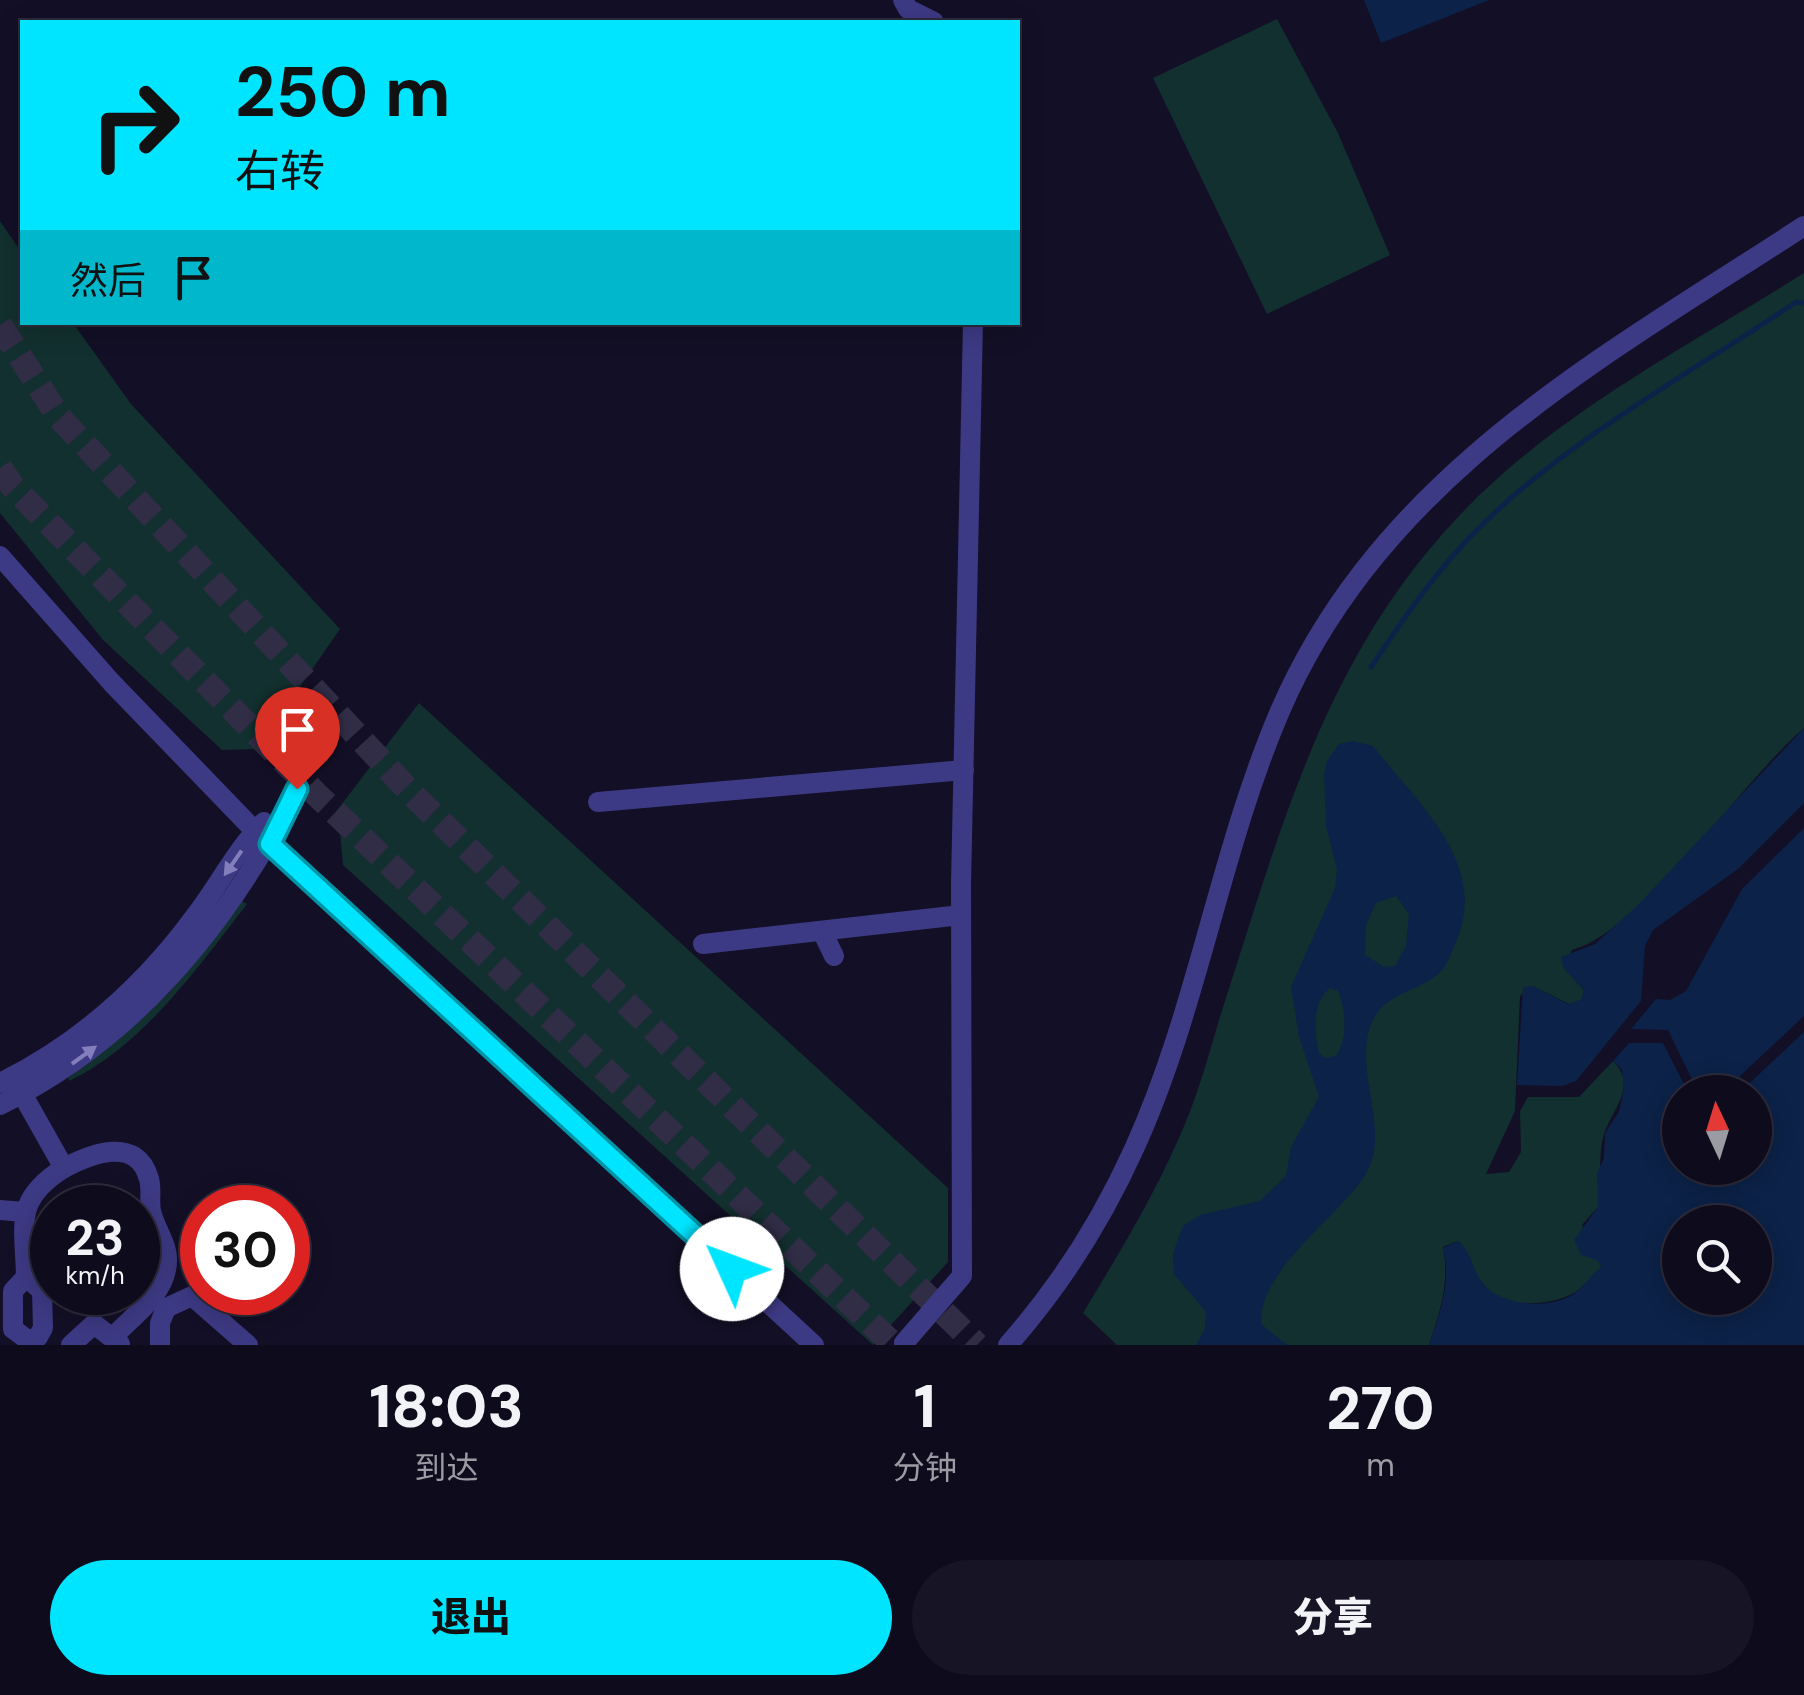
<!DOCTYPE html>
<html lang="zh">
<meta charset="utf-8">
<style>
:root{--surface:#0e0b1c;--page:#171425;--text:#f1f3f6;--muted:#9b9ba3;--line:#2e2b3b;--accent:#00e5ff}
body{margin:0;font-family:"DM Sans","Noto Sans SC",sans-serif;background:var(--page);color:var(--text);height:100vh;display:flex;flex-direction:column;font-size:38px;white-space:nowrap}
*{box-sizing:border-box;margin:0}
p{font-size:32px;color:var(--muted)}
.icon{flex:none;width:55px;height:55px;fill:none;stroke:currentColor;stroke-width:2;stroke-linecap:round;stroke-linejoin:round}
.map{position:relative;height:1345px;overflow:hidden}
.panel{display:flex;flex-direction:column;background:var(--surface);flex:1}
.panel>*{flex:none}
.guide{position:absolute;left:20px;top:20px;width:1000px;height:305px;border-radius:0px;box-shadow:0 5px 25px #0003,0 0 0 2px var(--line);background:#00e5ff;color:#111;overflow:hidden}
.needle{width:65px;rotate:356deg}
.fabs{position:absolute;left:1662px;top:1075px;display:grid;gap:20px}
.fabs a{display:grid;place-items:center;width:110px;height:110px;border-radius:50%;background:var(--surface);box-shadow:0 5px 25px #0003,0 0 0 2px var(--line);font-size:50px}
.speed{position:absolute;left:30px;top:1185px;display:flex;gap:20px;font-size:50px;font-weight:700;text-align:center}
.speed>*{display:grid;place-content:center;width:130px;height:130px;border-radius:50%;background:var(--surface);box-shadow:0 5px 25px #0003,0 0 0 2px var(--line);line-height:1}
.speed small{font-size:25px;font-weight:400}
.speed .limit{border:15px solid #d22;background:#fff;color:#111}
.pin{position:absolute;display:grid;place-items:center;width:85px;height:85px;color:#fff;margin:-102px -42px;border-radius:50% 50% 50% 0;rotate:-45deg;box-shadow:0 0 10px #0007}
.pin .icon{rotate:45deg}
.me{position:absolute;width:110px;margin:-55px;rotate:313deg;stroke-linejoin:round;filter:drop-shadow(0 0 8px #0008)}
.turn{display:flex;align-items:center;gap:35px;height:210px;padding:0 50px;font-size:45px}
.turn .icon{width:130px;height:130px;stroke-width:2.5}
.turn b{display:block;font-size:70px;line-height:85px}
.then{display:flex;align-items:center;height:95px;padding:0 50px;background:#0003;gap:20px;font-size:38px}
.eta{display:flex;justify-content:space-evenly;align-items:center;height:170px;text-align:center}
.eta b{font-size:60px;font-weight:800;line-height:70px}
.button{display:flex;gap:20px;margin-top:auto;padding:20px 50px}
.button a{flex:1;height:115px;border-radius:60px;background:var(--accent);color:#111;font-size:40px;font-weight:800;line-height:115px;text-align:center}
.button a+a{background:var(--page);color:var(--text)}
.map>svg:first-child{display:block}
</style>
<div class="map">
<svg width="1804" height="1345" viewBox="0 0 1804 1345">
<rect width="100%" height="100%" fill="#130f26"/>
<g fill="#12302f">
<path d="M 1277,19 L 1338,133 L 1390,255 L 1267,314 L 1153,78 Z"/>
<path d="M 0,221 L 22,253 L 22,322 L 73,323 L 131,404 L 340,629 L 257,749 L 222,750 L 103,640 L 0,513 Z"/>
<path d="M 1804,273 L 1804,728 C 1743,780 1641,932 1572,950 L 1563,967 L 1584,990 L 1582,1000 L 1569,1004 L 1533,986 L 1520,996 L 1515,1111 L 1486,1174 L 1509,1172 L 1521,1152 L 1520,1111 L 1528,1097 L 1579,1097 L 1613,1061 C 1638,1086 1613,1108 1604,1134 C 1597,1157 1603,1184 1598,1207 L 1582,1225 L 1602,1267 C 1591,1275 1585,1287 1574,1293 C 1551,1306 1504,1309 1486,1288 C 1473,1274 1471,1255 1458,1241 L 1443,1247 C 1450,1282 1440,1312 1429,1345 L 1117,1345 L 1083,1313 C 1121,1250 1159,1188 1187,1119 C 1202,1082 1212,1042 1224,1004 C 1282,825 1325,658 1458,517 C 1553,415 1687,347 1804,273 Z"/>
<path d="M 419,703 L 948,1188 L 948,1262 L 873,1345 L 343,865 L 338,809 Z"/>
<path d="M 242,901 L 247,904 C 198,967 143,1046 69,1081 L 68,1078 L 169,993 Z"/>
</g>
<g fill="#0c2248" fill-rule="evenodd">
<path d="M 1364,0 L 1489,0 L 1381,43 Z"/>
<path d="M 1804,728 L 1804,803 L 1738,869 L 1653,930 L 1645,946 L 1641,1001 L 1576,1081 L 1562,1086 L 1517,1085 L 1523,987 L 1533,986 L 1568,1004 L 1581,1000 L 1584,990 L 1563,967 L 1561,957 L 1595,944 L 1639,904 Z"/>
<path d="M 1353,741 L 1373,746 C 1418,804 1490,864 1456,942 C 1452,950 1449,962 1443,969 C 1423,993 1387,989 1372,1022 C 1352,1070 1391,1127 1367,1172 C 1344,1213 1258,1269 1261,1324 L 1287,1345 L 1196,1345 L 1205,1329 L 1206,1312 L 1174,1274 L 1173,1253 L 1183,1226 L 1200,1215 L 1260,1201 L 1286,1176 L 1291,1147 L 1319,1097 L 1299,1037 L 1291,987 L 1335,888 L 1337,869 L 1326,826 L 1324,774 L 1327,761 L 1339,744 ZM 1396,896 L 1409,914 L 1406,946 L 1395,966 L 1384,967 L 1365,955 L 1366,925 L 1376,903 ZM 1330,988 L 1338,991 C 1346,1010 1348,1038 1336,1056 L 1325,1058 L 1319,1053 C 1314,1031 1312,1003 1330,988 Z"/>
<path d="M 1804,828 L 1804,1016 L 1723,1092 L 1698,1092 L 1668,1030 L 1631,1029 L 1656,999 L 1670,1000 L 1686,991 L 1742,889 Z"/>
<path d="M 1804,1032 L 1804,1345 L 1429,1345 C 1440,1313 1452,1281 1443,1248 L 1458,1241 C 1472,1252 1472,1268 1481,1281 C 1498,1307 1557,1312 1580,1289 C 1588,1281 1592,1274 1602,1267 L 1597,1260 L 1581,1255 L 1574,1240 L 1598,1207 L 1597,1173 L 1604,1158 L 1605,1133 L 1619,1112 L 1624,1088 L 1622,1070 L 1613,1061 L 1629,1043 L 1663,1043 L 1688,1092 L 1680,1092 L 1680,1168 L 1755,1168 L 1755,1092 L 1740,1092 ZM 1755,1222 L 1755,1298 L 1680,1298 L 1680,1222 Z"/>
</g>
<g fill="none" stroke-linecap="round" stroke-linejoin="round">
<path stroke="#0c2248" stroke-width="5" d="M 1371,667 C 1398,627 1425,587 1457,551 C 1546,451 1685,377 1796,302 L 1804,303"/>
<g stroke="#312d47" stroke-width="25" stroke-dasharray="25 12" stroke-linecap="butt">
<path d="M 0,325 L 58,416 L 412,794 L 977,1345"/>
<path d="M 0,468 L 13,487 L 317,795 L 894,1345"/>
</g>
<g stroke="#3d3a85" stroke-width="20">
<path d="M 903,0 L 908,9 L 934,22"/>
<path d="M 0,556 L 112,683 L 255,831 L 814,1345"/>
<path d="M 598,802 L 964,770"/>
<path d="M 822,931 L 834,956"/>
<path d="M 703,944 L 961,915"/>
<path d="M 0,1083 C 79,1044 144,986 196,915 C 219,885 237,849 264,822"/>
<path d="M 16,1083 L 64,1168 C 13,1200 25,1224 26,1277"/>
<path d="M 0,1105 C 136,1039 230,921 297,789"/>
<path d="M 64,1168 C 91,1154 137,1135 149,1179 C 152,1190 149,1200 151,1211 C 157,1236 174,1248 164,1277 C 157,1299 129,1320 113,1337"/>
<path d="M 0,1210 L 24,1212"/>
<path d="M 138,1265 L 167,1260"/>
<path d="M 26,1277 L 42,1291 L 43,1328 L 38,1337 L 28,1340 L 13,1329 L 13,1291 Z"/>
<path d="M 904,1343 L 962,1276 L 961,884 L 973,322"/>
<path d="M 71,1345 L 94,1324 L 120,1344"/>
<path d="M 160,1345 L 160,1323 L 166,1308 L 192,1296 L 248,1345"/>
<path d="M 1008,1345 C 1061,1285 1101,1222 1134,1149 C 1198,1009 1219,853 1280,711 C 1382,476 1600,359 1804,226"/>
</g>
</g>
<defs><path id="oneway-solid" d="M-6-.8H1V-3.2L6.5 0L1 3.2V.8H-6Z" transform="scale(2.5)"/></defs>
<g fill="#837fbc">
<use href="#oneway-solid" transform="translate(233 863) rotate(125)"/>
<use href="#oneway-solid" transform="translate(84 1055) rotate(-36)"/>
</g>
<g fill="none" stroke-linecap="round" stroke-linejoin="round">
<g stroke="#0095a6" stroke-width="25">
<path id="route" d="M 297,789 L 270,844 L 732,1269"/>
</g>
<use href="#route" stroke="#00e5ff" stroke-width="18"/>
</g>
</svg>
<div class="fabs">
<a><svg class="needle" viewBox="-14 -14 28 28"><path d="M0-13l5 13h-10z" fill="#e53935"/><path d="M0 13l5-13h-10z" fill="#9b9ba3"/></svg></a>
<a><svg class="icon" aria-label="search" viewBox="0 0 24 24"><circle cx="10" cy="10" r="6"/><path d="M15 15l6 6"/></svg></a>
</div>
<div class="speed"><div>23<small>km/h</small></div><div class="limit">30</div></div>
<div class="pin" style="left:297px;top:789px;background:#d93025"><svg class="icon" aria-label="arrive" viewBox="0 0 24 24"><path d="M6 21V4h12l-3 4 3 4H6"/></svg></div>
<svg class="me" style="left:732px;top:1269px" viewBox="-20 -20 40 40"><circle r="19" fill="#fff"/><path d="M0-13L10 11 0 6-10 11z" fill="#00e5ff"/></svg>
<div class="guide">
<div class="turn"><svg class="icon" aria-label="right" viewBox="0 0 24 24"><path d="M7 20v-9h11M14 6l5 5-5 5"/></svg><div><b>250 m</b>右转</div></div>
<div class="then">然后<svg class="icon" aria-label="arrive" viewBox="0 0 24 24"><path d="M6 21V4h12l-3 4 3 4H6"/></svg></div>
</div>
</div>
<section class="panel">
<div class="eta">
<div><b>18:03</b><p>到达</p></div>
<div><b>1</b><p>分钟</p></div>
<div><b>270</b><p>m</p></div>
</div>
<div class="button"><a>退出</a><a>分享</a></div>
</section>
